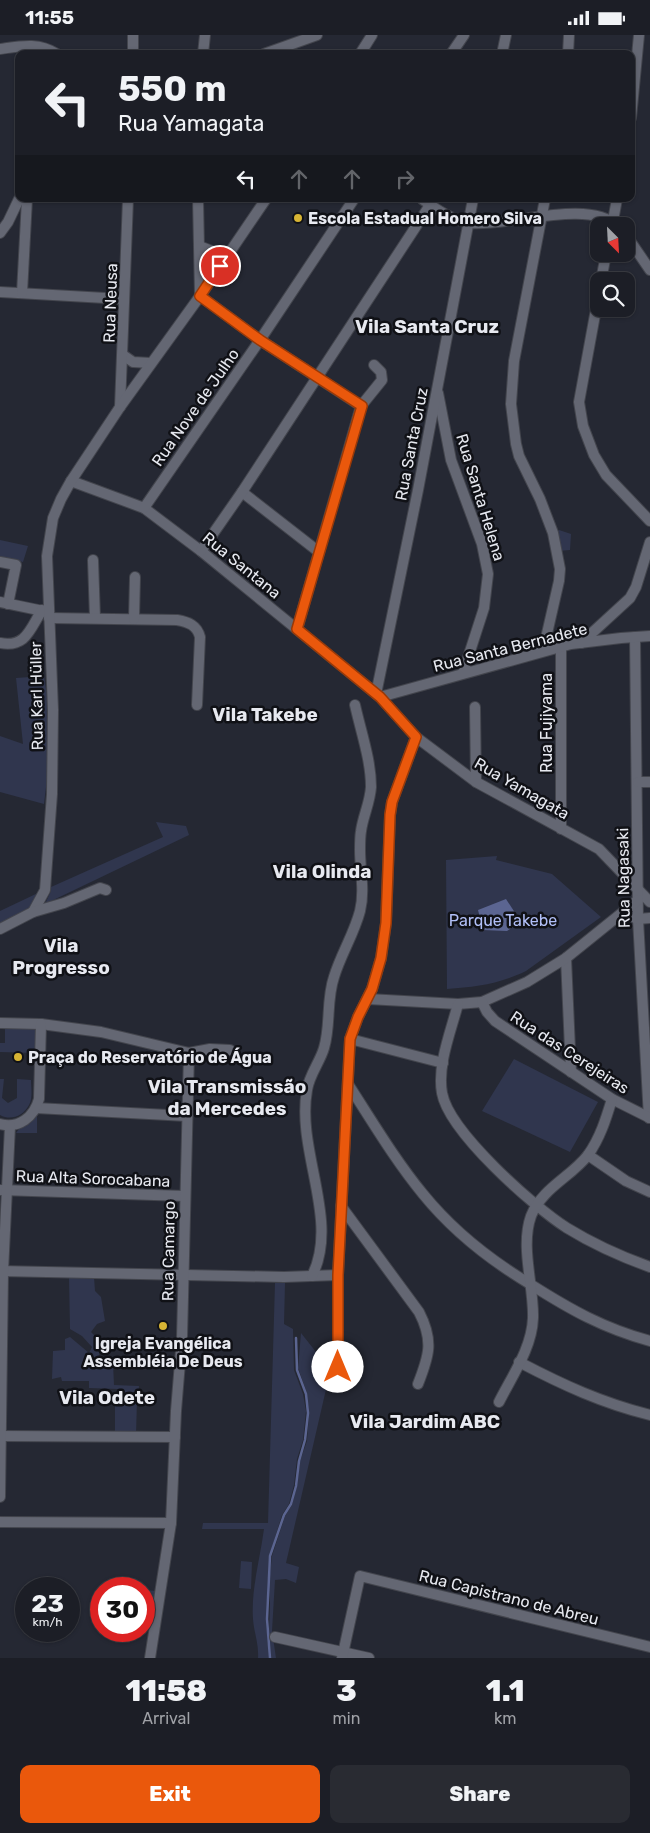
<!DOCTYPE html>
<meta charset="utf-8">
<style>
:root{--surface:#1c1e26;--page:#292b32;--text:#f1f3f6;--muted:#a0a2a7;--line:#3a3c43;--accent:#ea580c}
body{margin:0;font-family:Rubik,sans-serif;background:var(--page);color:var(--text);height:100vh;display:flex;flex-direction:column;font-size:19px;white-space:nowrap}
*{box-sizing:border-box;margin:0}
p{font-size:16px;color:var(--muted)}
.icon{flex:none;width:28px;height:28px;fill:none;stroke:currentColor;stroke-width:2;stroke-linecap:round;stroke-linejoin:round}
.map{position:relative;height:1623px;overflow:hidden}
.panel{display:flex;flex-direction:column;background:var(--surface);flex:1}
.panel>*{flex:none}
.guide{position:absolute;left:15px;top:15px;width:620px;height:152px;border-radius:10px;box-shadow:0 1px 4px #0004,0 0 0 1px var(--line);background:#1c1e26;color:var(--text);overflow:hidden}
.needle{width:32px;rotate:156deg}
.tools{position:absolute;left:590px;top:182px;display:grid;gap:10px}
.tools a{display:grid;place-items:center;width:45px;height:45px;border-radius:10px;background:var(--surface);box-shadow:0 1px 4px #0004,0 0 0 1px var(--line);font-size:25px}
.speed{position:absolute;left:15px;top:1542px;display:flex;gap:10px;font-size:25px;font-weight:700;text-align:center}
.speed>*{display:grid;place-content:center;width:65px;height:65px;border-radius:50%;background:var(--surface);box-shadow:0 1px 4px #0004,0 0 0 1px var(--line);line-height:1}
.speed small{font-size:12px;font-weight:400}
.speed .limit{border:8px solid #d22;background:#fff;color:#111}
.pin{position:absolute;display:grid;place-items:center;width:42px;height:42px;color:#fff;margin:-21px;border:2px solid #fff;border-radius:50%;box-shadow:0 1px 5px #0007}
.me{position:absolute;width:55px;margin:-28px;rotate:0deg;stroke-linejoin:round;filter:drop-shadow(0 0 4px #0008)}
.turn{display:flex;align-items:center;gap:18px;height:105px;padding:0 20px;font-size:22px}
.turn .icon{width:65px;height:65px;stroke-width:2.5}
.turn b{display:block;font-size:35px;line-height:42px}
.lanes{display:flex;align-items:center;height:48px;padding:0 20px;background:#0003;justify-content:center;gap:25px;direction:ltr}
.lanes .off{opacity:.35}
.eta{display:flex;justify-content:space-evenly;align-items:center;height:85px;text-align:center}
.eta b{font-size:30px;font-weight:800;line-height:35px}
.action{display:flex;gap:10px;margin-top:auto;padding:10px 20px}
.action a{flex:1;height:58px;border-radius:10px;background:var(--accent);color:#fff;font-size:20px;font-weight:800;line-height:58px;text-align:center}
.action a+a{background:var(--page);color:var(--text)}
.status{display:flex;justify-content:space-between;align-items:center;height:35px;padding:0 25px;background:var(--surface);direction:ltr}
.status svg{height:14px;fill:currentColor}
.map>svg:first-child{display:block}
</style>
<div class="status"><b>11:55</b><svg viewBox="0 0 49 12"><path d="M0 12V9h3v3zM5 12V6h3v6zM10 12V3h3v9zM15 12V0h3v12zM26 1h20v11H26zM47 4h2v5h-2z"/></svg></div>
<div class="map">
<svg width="650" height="1623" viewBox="0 0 650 1623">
<rect width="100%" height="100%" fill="#252833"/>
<g fill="#30364e">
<path d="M 559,495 L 571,499 L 570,515 L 558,516 L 555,500 Z"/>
<path d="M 0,505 L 28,511 L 23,527 L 0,522 Z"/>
<path d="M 44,641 L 49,673 L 50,719 L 44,769 L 0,757 L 0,701 L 23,709 L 16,643 Z"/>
<path d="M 156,787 L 186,791 L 189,800 L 45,869 L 51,856 L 51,852 L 163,802 Z"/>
<path d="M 497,821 L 496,825 L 552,839 L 601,882 L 526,936 C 499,949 476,952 447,954 L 446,825 Z"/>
<path d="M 40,857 L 31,875 L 0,892 L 0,876 Z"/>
<path d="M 5,993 L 35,994 L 35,1018 L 0,1017 L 0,1008 L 5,1008 Z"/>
<path d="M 514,1024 L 598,1067 L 570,1117 L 482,1076 Z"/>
<path d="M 0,1044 L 4,1044 L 2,1063 L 8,1068 L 17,1063 L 17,1044 L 31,1045 C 31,1053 33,1063 29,1070 C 23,1081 11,1086 0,1080 Z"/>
<path d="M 37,1078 L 37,1098 L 16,1098 L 22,1090 Z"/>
<path d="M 69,1242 L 94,1242 L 95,1256 L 101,1262 L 105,1286 L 97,1289 L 91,1297 L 97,1303 L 105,1304 L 105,1313 L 99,1314 L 100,1329 L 113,1328 L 114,1350 L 139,1351 L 138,1364 L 118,1364 L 118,1354 L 89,1353 L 89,1346 L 62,1346 L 61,1342 L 52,1344 L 53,1316 L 65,1315 L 65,1304 L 70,1302 L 89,1318 L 92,1312 L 82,1301 L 70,1294 Z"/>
<path d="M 275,1248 L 285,1248 L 284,1289 L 293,1294 L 294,1335 L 303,1359 L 306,1376 L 303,1405 L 297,1424 L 294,1450 L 289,1469 L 282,1480 L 269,1522 L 266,1584 L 269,1623 L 258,1623 C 259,1609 254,1598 253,1584 C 251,1554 260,1524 264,1494 L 202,1494 L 203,1488 L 268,1488 Z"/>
<path d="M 301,1298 L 316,1317 L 321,1333 L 330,1337 L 286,1528 L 299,1532 L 296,1548 L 286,1544 L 275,1545 L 272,1596 L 276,1623 L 271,1623 L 269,1594 L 270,1567 L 269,1547 L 272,1521 L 285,1481 L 292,1470 L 297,1451 L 300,1426 L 307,1406 L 309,1378 L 307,1358 L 298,1333 Z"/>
<path d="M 137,1365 L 136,1400 L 115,1400 L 115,1366 Z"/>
<path d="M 241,1526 L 252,1527 L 251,1554 L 239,1553 Z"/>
<path d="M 144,1555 L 157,1556 L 151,1587 L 144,1587 Z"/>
</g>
<path fill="#5b6591" d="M 506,864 L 521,887 L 507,896 L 483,895 L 478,875 Z"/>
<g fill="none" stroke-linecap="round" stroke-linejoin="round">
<path stroke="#5b6591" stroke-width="2.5" d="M 270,1623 L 267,1584 L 270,1521 L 284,1480 L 291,1469 L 296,1451 L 299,1426 L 305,1405 L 308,1378 L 306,1359 L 297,1335 L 296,1303"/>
<g stroke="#43454d" stroke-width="12">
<g id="minor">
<path d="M 0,14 C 21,11 38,7 57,19"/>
<path d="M 133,19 L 133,0"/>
<path d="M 203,19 L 205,0"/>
<path d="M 264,19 L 317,0"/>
<path d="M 360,19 L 372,0"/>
<path d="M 451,19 L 464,0"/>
<path d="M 502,19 L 506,0"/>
<path d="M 568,19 L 569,0"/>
<path d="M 631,83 L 639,0"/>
<path d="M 198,164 L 200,261"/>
<path d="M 422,164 C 436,174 451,185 470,188 C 510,192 586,163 618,191"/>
<path d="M 612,191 L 617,164"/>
<path d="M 0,198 L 8,187 L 19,164"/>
<path d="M 626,200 L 650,235"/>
<path d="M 199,211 L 217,218 L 231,216"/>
<path d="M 601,246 L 606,219"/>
<path d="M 0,257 L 123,264"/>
<path d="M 22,258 L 27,164"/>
<path d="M 599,258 L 579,367 L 583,391 L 594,420 L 606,440 L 650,486"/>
<path d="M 200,261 L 260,305 L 361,371"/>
<path d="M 123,320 L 133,327 L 151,328"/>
<path d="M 438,358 L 451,425 L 482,509 L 488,539 L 484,573 L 463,638"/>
<path d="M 120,372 L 128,164"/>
<path d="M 71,446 L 144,473 L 201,516 L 380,662 L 416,702 L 476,747 L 599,814 L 650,867"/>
<path d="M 242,457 L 319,517"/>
<path d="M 144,473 L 260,305 L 354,164"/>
<path d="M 201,516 L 242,457 L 430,170"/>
<path d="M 93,525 L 95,583"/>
<path d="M 0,527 L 16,530 L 8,569"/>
<path d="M 0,567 L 48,577"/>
<path d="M 49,583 L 177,585 C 188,587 197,590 200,602 L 197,670"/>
<path d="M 134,584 L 135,542"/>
<path d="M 297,594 L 361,371 L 382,345 L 381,337 L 374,330"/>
<path d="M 635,602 L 638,884 L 649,1083"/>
<path d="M 0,608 C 26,613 30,594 42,575"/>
<path d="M 581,608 L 630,563 L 636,552 L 650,507"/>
<path d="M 561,612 L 561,794"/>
<path d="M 543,616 L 559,546 L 560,534 L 553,498 L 540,464 L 519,421 L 516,409 L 511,369 L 514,326 L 545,164"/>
<path d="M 376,659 L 418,455 L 473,164"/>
<path d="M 380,662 L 571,609 L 621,603 L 650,601"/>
<path d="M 475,672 L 476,747"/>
<path d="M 638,747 L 650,747"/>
<path d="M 33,877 L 45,855 L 52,759 L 53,675 L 47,521 L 53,483 L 61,464 L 71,446 L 120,372 L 200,261 L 266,164"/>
<path d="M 633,882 L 638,884 L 650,883"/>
<path d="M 0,894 L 33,877 L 64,868 L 100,853 L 106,855"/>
<path d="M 566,923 L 571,1037"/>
<path d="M 368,964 L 458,969 L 482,967 L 527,947 L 566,923 L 638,865"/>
<path d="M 482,967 L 487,977 L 495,986 L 612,1064 L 650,1083"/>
<path d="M 458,969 C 451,996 437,1030 442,1058 C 449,1097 534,1172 567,1193 C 593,1209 622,1222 650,1232"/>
<path d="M 0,988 L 41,989 L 101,997 L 189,1018 L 210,1014 L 230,1015"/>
<path d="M 350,1004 L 443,1028"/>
<path d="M 348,1049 C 372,1086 395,1125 423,1159 C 453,1196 490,1225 530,1249 C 571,1275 603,1293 650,1306"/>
<path d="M 36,1073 L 187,1081"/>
<path d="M 0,1089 C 19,1094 34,1082 39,1064 L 41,989"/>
<path d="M 588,1120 L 626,1146 L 650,1157"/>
<path d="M 1,1155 L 185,1161"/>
<path d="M 341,1171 L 419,1277 C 434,1306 429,1321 418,1349"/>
<path d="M 0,1236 L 284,1242 L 338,1240"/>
<path d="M 312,1241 C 340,1185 296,1116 307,1055 C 309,1040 320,1027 324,1013 C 331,990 326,965 334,942 C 341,919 354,899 360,876 C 365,856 360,835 360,815 C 360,809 360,802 361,796 C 363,781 370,768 371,752 C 371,725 361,697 355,670"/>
<path d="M 519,1327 C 563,1350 602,1368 650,1380"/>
<path d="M 338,1332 L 338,1240 L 350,1004 L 358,982 L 372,954 L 381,923 L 386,888 L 390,780 L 392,767 L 416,702"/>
<path d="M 499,1367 C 512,1341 532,1313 533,1283 C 534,1251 520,1212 531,1181 C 542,1153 571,1142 588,1120 C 600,1103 606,1084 612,1064"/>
<path d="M 1,1401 L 175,1402"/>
<path d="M 0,1462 L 3,1237 L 10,1091"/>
<path d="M 0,1487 L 171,1488"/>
<path d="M 275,1602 L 369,1623"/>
<path d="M 150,1623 L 171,1488 L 176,1376 L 182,1303 L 189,1018"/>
<path d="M 342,1623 L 360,1541 L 650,1612"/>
</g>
</g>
<use href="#minor" stroke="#646773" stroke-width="10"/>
</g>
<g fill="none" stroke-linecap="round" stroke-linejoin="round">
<g stroke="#983908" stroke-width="12">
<path id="route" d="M 220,231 L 200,261 L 260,305 L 362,371 L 297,594 L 380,662 L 416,702 L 392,767 L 390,780 L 386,888 L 381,923 L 372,954 L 358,982 L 350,1004 L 338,1240 L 338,1332"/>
</g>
<use href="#route" stroke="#ea580c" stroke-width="9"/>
</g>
<g fill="#d7b434" stroke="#101116" stroke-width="2">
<circle cx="298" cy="183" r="5"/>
<circle cx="18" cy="1022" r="5"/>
<circle cx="163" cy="1291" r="5"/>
</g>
<g text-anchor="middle" stroke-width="5" stroke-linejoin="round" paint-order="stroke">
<g font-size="16" font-weight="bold" fill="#e7e9f0" stroke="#101116" text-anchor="start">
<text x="308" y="189">Escola Estadual Homero Silva</text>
<text x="28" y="1028">Praça do Reservatório de Água</text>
<text x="163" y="1314" text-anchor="middle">Igreja Evangélica<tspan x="163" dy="18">Assembléia De Deus</tspan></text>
</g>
<g font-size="16" fill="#e7e9f0" stroke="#101116">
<text transform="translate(110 268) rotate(-88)" y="6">Rua Neusa</text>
<text transform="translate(195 372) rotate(-55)" y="6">Rua Nove de Julho</text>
<text transform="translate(411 409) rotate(-79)" y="6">Rua Santa Cruz</text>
<text transform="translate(481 462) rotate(73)" y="6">Rua Santa Helena</text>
<text transform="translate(242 530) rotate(39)" y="6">Rua Santana</text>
<text transform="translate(510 612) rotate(-14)" y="6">Rua Santa Bernadete</text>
<text transform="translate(36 661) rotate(-91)" y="6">Rua Karl Hüller</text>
<text transform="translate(546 688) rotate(-90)" y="6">Rua Fujiyama</text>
<text transform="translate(522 753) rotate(30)" y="6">Rua Yamagata</text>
<text transform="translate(623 843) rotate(-91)" y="6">Rua Nagasaki</text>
<text transform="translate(570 1017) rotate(33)" y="6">Rua das Cerejeiras</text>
<text transform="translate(93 1143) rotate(2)" y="6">Rua Alta Sorocabana</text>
<text transform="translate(168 1216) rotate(-89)" y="6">Rua Camargo</text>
<text transform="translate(509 1562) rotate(14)" y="6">Rua Capistrano de Abreu</text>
</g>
<g font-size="16" fill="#b1bff7" stroke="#101116">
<text x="503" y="891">Parque Takebe</text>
</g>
<g font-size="19" font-weight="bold" fill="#e7e9f0" stroke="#101116">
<text x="427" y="298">Vila Santa Cruz</text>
<text x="265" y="686">Vila Takebe</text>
<text x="322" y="843">Vila Olinda</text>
<text x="61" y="917">Vila<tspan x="61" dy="22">Progresso</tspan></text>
<text x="227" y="1058">Vila Transmissão<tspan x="227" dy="22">da Mercedes</tspan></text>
<text x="107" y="1369">Vila Odete</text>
<text x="425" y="1393">Vila Jardim ABC</text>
</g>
</g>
</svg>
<div class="tools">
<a><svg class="needle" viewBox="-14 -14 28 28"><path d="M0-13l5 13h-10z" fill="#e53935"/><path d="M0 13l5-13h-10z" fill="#a0a2a7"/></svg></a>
<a><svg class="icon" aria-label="search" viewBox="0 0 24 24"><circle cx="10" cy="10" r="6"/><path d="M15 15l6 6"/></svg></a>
</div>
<div class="speed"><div>23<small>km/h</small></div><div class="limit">30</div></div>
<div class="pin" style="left:220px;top:231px;background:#d93025"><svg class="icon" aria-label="arrive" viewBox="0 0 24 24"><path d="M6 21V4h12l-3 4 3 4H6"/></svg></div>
<svg class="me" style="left:338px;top:1332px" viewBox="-20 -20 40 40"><circle r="19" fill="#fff"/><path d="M0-13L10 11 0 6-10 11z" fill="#ea580c"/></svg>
<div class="guide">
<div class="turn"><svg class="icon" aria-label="left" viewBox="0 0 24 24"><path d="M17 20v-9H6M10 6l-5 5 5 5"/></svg><div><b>550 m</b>Rua Yamagata</div></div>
<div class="lanes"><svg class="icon" aria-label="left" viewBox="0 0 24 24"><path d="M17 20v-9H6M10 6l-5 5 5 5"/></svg><svg class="icon off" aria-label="ahead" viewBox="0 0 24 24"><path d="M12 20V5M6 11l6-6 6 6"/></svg><svg class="icon off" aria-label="ahead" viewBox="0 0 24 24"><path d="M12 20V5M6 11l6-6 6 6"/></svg><svg class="icon off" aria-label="right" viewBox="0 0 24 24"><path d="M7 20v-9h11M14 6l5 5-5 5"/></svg></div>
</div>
</div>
<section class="panel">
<div class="eta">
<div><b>11:58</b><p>Arrival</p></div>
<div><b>3</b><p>min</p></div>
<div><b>1.1</b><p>km</p></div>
</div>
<div class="action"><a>Exit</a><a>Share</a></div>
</section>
